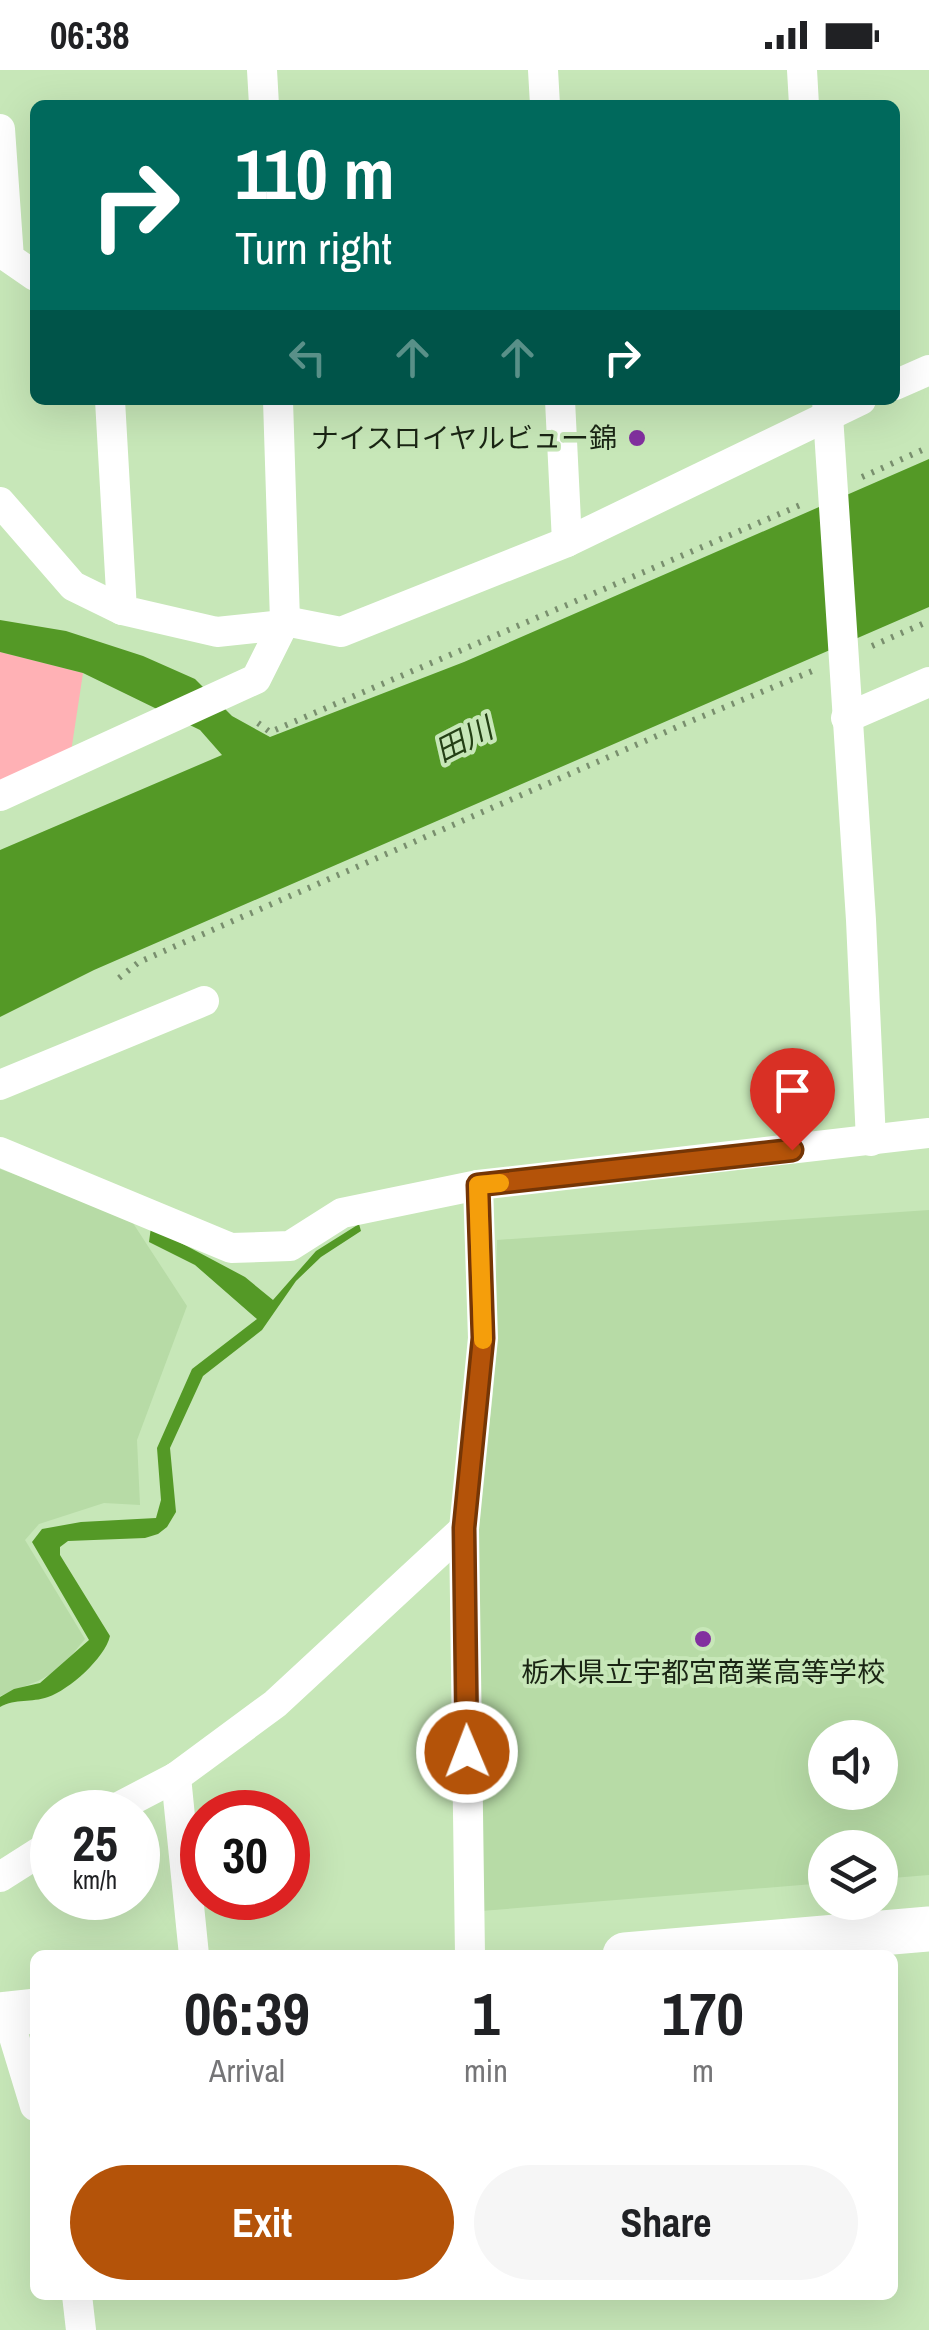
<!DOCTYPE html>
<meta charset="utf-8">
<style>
:root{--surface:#fff;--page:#f6f6f6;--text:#202124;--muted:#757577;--accent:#b45309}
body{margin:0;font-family:"Archivo Narrow","Noto Sans JP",sans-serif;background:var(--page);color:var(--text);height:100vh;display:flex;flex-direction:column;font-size:38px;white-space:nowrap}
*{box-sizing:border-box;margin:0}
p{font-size:32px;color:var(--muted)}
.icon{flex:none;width:55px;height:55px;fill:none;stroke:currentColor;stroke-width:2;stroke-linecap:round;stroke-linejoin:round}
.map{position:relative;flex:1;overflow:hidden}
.details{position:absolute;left:30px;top:1880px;width:868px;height:350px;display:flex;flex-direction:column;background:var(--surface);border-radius:15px;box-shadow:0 10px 40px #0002}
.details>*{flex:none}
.hud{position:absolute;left:30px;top:30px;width:870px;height:305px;border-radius:15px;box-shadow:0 10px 40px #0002;background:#00695c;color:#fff;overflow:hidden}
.tools{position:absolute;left:808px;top:1650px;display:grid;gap:20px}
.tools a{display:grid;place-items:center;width:90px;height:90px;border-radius:50%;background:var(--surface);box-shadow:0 10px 40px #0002;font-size:50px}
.speed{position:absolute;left:30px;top:1720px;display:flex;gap:20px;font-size:50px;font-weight:700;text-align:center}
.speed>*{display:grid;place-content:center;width:130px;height:130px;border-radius:50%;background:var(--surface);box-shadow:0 10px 40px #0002;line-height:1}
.speed small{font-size:25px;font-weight:400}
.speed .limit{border:15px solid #d22;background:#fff;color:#111}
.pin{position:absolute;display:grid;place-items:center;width:85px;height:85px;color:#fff;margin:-102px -42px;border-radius:50% 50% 50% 0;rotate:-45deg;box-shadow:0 0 10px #0007}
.pin .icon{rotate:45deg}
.me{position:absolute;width:110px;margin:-55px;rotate:359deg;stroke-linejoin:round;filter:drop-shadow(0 0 8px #0008)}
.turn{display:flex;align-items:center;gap:35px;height:210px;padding:0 40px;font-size:45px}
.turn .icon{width:130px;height:130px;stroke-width:2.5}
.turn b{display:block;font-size:70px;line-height:85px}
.lanes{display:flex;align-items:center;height:95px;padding:0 40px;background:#0003;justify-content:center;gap:50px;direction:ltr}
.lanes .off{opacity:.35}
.eta{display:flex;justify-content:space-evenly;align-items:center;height:170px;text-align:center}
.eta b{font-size:60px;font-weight:700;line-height:70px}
.action{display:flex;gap:20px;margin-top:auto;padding:20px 40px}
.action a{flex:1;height:115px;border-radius:60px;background:var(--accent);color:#fff;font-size:40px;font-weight:700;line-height:115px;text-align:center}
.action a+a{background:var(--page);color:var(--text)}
.status{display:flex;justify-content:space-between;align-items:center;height:70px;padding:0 50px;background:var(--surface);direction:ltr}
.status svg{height:28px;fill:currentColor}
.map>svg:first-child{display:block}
</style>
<div class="status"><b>06:38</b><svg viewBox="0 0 49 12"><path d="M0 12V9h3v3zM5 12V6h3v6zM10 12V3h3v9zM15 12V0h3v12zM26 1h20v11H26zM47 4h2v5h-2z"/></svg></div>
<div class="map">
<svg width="929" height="2260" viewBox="0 0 929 2260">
<rect width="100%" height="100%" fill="#c7e7b8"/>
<g fill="#b7dba6" fill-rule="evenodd">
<path d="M 0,1099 L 129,1147 L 187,1236 L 137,1370 L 140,1435 L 104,1433 L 39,1454 L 25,1470 L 85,1569 L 60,1599 L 38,1611 L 0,1626 Z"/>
<path d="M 929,1140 L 929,1805 L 880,1809 L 880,1778 L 825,1778 L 825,1813 L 481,1841 L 476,1470 L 493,1323 L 497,1170 ZM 825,1668 L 880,1668 L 880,1722 L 825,1722 Z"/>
</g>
<path fill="#ffb1b5" d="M 0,582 L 83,603 L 71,682 L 0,713 Z"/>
<g fill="#549926">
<path d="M 929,389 L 929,537 L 94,900 L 0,947 L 0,780 L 222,685 L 200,660 L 83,603 L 0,582 L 0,550 L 66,561 L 143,586 L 195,609 L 232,646 L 270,667 L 464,592 Z"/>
<path d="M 359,1154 L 361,1161 L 321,1187 L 296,1211 L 262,1260 L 203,1306 L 170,1378 L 176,1442 L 167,1457 L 158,1464 L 145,1468 L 68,1471 L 60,1477 L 60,1485 L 110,1566 C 105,1588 69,1620 48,1627 C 31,1633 16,1628 0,1637 L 0,1627 L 14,1619 L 40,1613 L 89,1570 L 32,1472 L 42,1459 L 81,1452 L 156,1448 L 161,1430 L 157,1378 L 192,1299 L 257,1249 L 195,1195 L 149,1172 L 151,1157 L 245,1207 L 273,1230 L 316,1181 Z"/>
</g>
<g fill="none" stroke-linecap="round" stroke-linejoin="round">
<g stroke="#798f6e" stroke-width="6" stroke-dasharray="2.5 8" stroke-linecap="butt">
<path d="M 862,407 L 929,377"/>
<path d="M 872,576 L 929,551"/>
<path d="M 258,653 L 270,662 L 805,433"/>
<path d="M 119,908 L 139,892 L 684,654 L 817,599"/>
</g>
<g stroke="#fff" stroke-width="30">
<path d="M 262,0 L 264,35"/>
<path d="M 543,0 L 545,35"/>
<path d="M 802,0 L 804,35"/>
<path d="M 0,59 L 9,188 L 35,206"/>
<path d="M 895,315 L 929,300"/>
<path d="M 110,330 L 122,540 L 217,562 L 283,555"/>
<path d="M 278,330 L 285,551"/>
<path d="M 560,330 L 567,472"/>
<path d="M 827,330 L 861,850 L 871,1071"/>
<path d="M 0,432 L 73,516 L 122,540"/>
<path d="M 846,648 L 929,612"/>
<path d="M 0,726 L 256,609 L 285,551 L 341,562 L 567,472 L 861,330"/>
<path d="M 0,1015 L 204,931"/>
<path d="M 0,1082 L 231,1178 L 290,1176 L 342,1143 L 478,1115 L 929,1063"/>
<path d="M 176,1707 L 194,1885"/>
<path d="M 109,1742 L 176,1707 L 275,1634 L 464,1459"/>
<path d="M 0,1807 L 52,1774"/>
<path d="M 470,1885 L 464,1459 L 483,1268 L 478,1115"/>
<path d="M 7,1944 L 35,2036"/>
<path d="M 77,2225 L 81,2260"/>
</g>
<g stroke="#fff" stroke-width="45">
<path d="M 625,1885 L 929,1859"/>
<path d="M 0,1945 L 35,1941"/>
</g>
</g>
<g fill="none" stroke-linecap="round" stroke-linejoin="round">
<g stroke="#753606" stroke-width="25">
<path id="route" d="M 467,1682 L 464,1458 L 483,1268 L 478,1115 L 792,1080"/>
</g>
<use href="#route" stroke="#b45309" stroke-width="18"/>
<path stroke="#f59e0b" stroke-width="18" d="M 483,1270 L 478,1115 L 500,1113"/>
</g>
<g fill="#82309f" stroke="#c7e7b8" stroke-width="4">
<circle cx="637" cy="368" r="10"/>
<circle cx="703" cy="1569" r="10"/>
</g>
<g text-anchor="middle" stroke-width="8" stroke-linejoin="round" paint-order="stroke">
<g font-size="28" fill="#1a2514" stroke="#c7e7b8" text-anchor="end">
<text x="617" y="378">ナイスロイヤルビュー錦</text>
<text x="703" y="1612" text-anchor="middle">栃木県立宇都宮商業高等学校</text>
</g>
<g font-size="30" font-style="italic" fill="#244015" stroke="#c7e7b8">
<text transform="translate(464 670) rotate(-27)" y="10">田川</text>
</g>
</g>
</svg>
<div class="tools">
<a><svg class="icon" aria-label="sound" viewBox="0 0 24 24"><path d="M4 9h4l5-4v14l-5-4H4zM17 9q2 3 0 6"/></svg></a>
<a><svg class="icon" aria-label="layers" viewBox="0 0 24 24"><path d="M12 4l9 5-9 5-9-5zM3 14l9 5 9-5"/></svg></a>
</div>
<div class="speed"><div>25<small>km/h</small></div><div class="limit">30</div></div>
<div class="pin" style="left:792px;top:1080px;background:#d93025"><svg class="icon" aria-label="arrive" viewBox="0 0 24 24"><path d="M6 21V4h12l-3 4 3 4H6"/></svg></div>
<svg class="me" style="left:467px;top:1682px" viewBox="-20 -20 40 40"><circle r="17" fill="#b45309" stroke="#fff" stroke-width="3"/><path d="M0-11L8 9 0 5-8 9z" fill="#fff"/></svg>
<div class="hud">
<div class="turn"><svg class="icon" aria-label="right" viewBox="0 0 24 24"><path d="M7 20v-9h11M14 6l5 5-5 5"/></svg><div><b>110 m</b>Turn right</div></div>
<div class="lanes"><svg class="icon off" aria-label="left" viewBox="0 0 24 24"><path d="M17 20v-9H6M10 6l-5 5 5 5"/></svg><svg class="icon off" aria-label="ahead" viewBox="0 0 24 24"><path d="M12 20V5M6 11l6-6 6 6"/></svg><svg class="icon off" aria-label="ahead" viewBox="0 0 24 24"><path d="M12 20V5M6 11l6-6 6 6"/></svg><svg class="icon" aria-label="right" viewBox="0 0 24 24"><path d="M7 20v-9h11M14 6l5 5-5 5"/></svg></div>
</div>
<section class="details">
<div class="eta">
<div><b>06:39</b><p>Arrival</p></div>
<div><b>1</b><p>min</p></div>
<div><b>170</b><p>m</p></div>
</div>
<div class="action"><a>Exit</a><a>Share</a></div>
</section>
</div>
